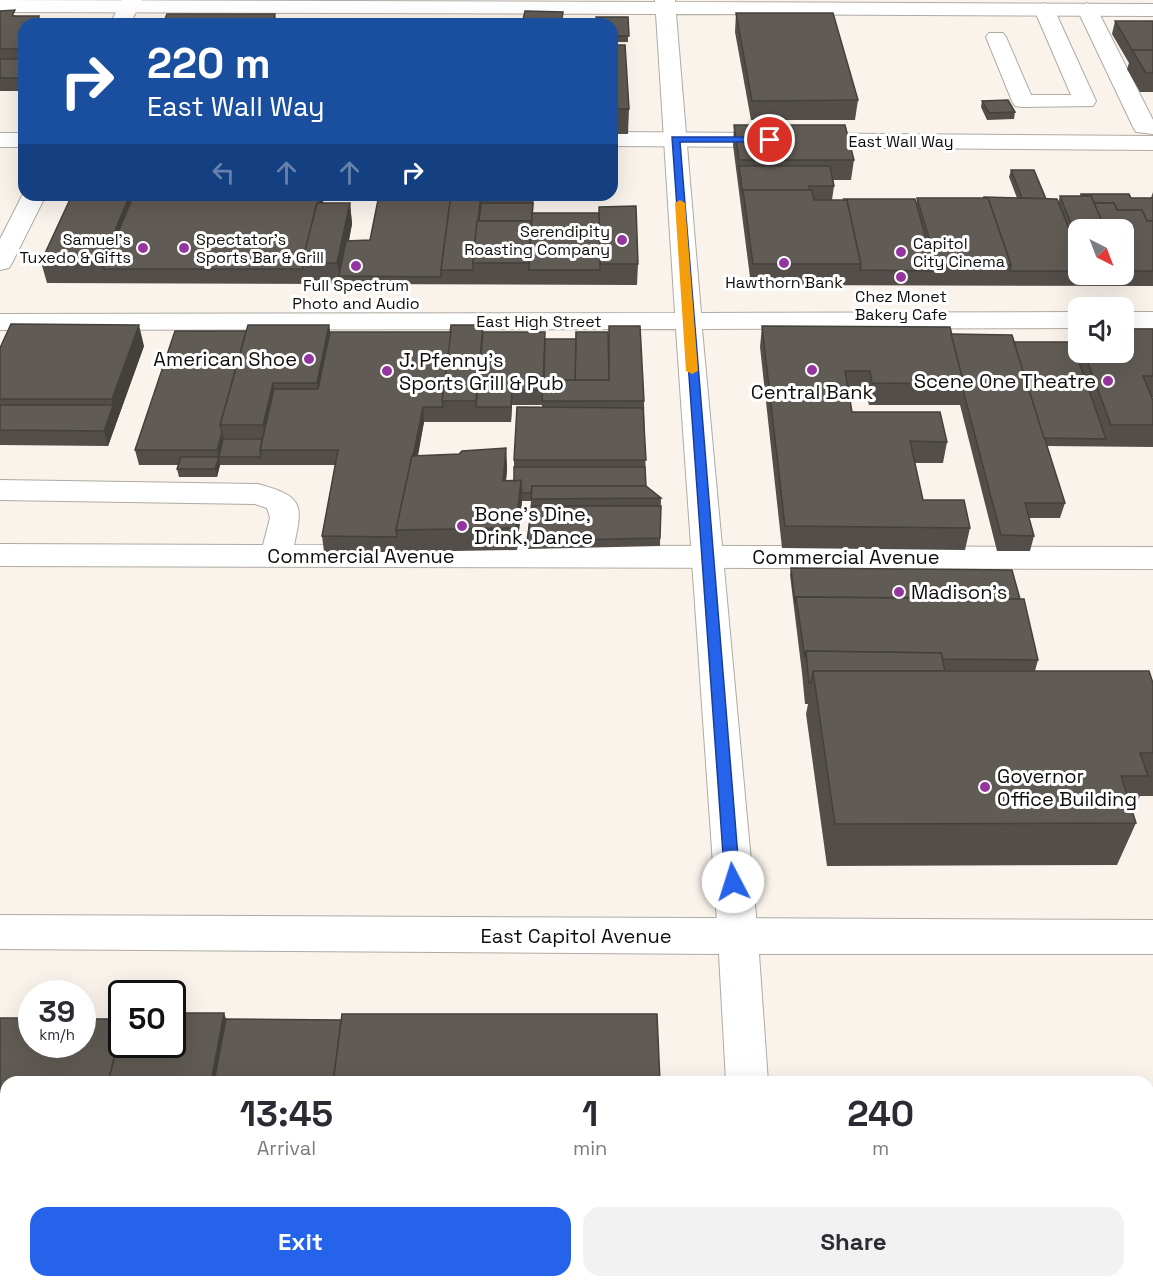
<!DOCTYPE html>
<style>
:root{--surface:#fff;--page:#f2f2f3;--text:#2b2b33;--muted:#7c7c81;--accent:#2563eb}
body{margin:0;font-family:"Space Grotesk",sans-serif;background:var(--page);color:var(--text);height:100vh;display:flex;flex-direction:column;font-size:22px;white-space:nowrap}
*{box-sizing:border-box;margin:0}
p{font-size:20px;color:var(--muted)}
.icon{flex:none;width:33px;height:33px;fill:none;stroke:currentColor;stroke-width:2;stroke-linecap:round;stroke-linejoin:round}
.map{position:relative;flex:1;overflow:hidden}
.sheet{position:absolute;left:0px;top:1076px;width:1154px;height:212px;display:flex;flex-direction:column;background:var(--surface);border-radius:18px 18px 0 0;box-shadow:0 6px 24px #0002}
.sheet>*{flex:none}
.top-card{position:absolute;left:18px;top:18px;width:600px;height:183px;border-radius:18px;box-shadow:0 6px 24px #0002;background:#1a4fa0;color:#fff;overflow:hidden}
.needle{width:39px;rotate:138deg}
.buttons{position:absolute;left:1068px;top:219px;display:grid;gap:12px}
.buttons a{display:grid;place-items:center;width:66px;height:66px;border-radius:12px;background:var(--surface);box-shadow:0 6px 24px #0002;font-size:30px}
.speed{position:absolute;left:18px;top:980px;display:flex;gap:12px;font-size:30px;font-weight:700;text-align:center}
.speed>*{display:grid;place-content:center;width:78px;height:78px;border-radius:50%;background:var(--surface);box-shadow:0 6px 24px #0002;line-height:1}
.speed small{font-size:15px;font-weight:400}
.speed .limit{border:3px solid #111;border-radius:9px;background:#fff;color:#111}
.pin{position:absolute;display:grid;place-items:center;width:51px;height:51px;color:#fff;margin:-26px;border:3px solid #fff;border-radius:50%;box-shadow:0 2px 6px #0007}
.me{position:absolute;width:66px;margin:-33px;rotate:355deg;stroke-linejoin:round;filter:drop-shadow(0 0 4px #0008)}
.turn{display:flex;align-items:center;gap:21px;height:126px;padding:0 30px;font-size:27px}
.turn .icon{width:78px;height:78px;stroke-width:2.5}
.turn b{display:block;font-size:42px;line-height:51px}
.lanes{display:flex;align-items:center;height:57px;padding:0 30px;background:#0003;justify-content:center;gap:30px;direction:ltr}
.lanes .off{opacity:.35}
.eta{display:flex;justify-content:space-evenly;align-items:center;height:102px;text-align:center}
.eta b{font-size:36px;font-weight:700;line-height:42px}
.primary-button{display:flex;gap:12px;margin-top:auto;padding:12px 30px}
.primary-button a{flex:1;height:69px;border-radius:18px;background:var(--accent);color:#fff;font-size:24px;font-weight:700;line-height:69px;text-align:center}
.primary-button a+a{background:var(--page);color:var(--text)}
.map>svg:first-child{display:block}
</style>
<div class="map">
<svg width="1153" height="1286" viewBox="0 0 1153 1286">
<rect width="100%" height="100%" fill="#faf3ec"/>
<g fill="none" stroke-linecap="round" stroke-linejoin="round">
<g stroke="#b0aaa3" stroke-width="2">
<g id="minor">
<path d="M 122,0 L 142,0 L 130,24 L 110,24 Z"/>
<path d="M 1044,3 L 1054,9 L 1096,101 L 1093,106 L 1023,107 L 1015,106 L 1012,101 L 986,37 L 989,33 L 1003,33 L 1006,37 L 1031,95 L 1071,95 L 1034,9 Z"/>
<path d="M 1087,3 L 1097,9 L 1153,120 L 1153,134 L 1136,132 L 1133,127 L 1077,9 Z"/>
<path d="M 612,132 L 1153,136 L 1153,150 L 612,146 Z"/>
<rect x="0" y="133" width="24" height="14"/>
<path d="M 24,192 L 24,195 L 46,195 L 12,263 L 9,268 L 0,270 L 0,239 Z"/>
<path d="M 0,480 L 258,484 C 301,496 304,502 294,545 L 1153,547 L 1153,569 L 0,566 L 0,544 L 263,545 L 270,518 L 267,508 L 255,504 L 0,500 Z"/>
<path d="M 0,915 L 1153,920 L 1153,954 L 759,954 L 768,1082 L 726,1082 L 719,954 L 0,949 Z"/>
<rect x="739" y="1281" width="46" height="5"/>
</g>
</g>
<g stroke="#b0aaa3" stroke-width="2">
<g id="major">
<path d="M 0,0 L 655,2 L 655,0 L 675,0 L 675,2 L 1153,4 L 1153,16 L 676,14 L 701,313 L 1078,312 L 1078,328 L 702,329 L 758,937 L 752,949 L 738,954 L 724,949 L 718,937 L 676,329 L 0,330 L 0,314 L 675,313 L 656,14 L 0,12 Z"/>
<rect x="1124" y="312" width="29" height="16"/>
</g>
</g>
<use href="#minor" fill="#fff" fill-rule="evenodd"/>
<use href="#major" fill="#fff" fill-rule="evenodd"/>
</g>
<g fill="#534e49" fill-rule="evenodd">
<path d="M 0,11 L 17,16 L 39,16 L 41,24 L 24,24 L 24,91 L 0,91 Z"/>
<path d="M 736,13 L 858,100 L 855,120 L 751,120 L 735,32 Z"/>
<path d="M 628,17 L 628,42 L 612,42 L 612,24 Z"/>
<path d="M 1115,21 L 1153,21 L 1153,92 L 1140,92 L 1127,69 L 1129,63 L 1112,34 Z"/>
<path d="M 612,45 L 629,109 L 628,134 L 612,134 Z"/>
<path d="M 982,101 L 1015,112 L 1014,119 L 987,120 L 981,107 Z"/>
<path d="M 734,125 L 854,160 L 851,180 L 833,180 L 834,186 L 832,200 L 916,204 L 917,198 L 983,198 L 984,197 L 1017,198 L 1009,177 L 1011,170 L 1046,199 L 1058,203 L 1060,196 L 1080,196 L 1081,194 L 1131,198 L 1151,198 L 1153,192 L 1153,286 L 751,285 L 733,145 ZM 1078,230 L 1124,230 L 1124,274 L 1078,274 Z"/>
<path d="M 72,195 L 164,195 L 163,197 L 142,197 L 141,199 L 174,199 L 176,195 L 322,195 L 323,203 L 350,203 L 352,224 L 349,241 L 370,240 L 379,195 L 534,195 L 533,213 L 638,264 L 637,285 L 47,283 L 41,262 Z"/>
<path d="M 329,325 L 330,332 L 451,332 L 483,325 L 483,332 L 545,339 L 644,401 L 646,486 L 661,498 L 660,546 L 528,549 L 527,541 L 531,501 L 522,501 L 517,550 L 398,552 L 324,552 L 322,536 L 335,465 L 220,465 L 217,477 L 179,477 L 177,469 L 179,465 L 139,465 L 135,450 L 246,331 ZM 512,405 L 542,405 L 542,408 L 514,460 L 514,481 L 506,481 L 507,469 L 506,448 L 459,454 L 418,456 L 424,422 L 511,422 Z"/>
<path d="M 762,326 L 951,334 L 1014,342 L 1072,342 L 1076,329 L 1078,329 L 1078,352 L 1124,352 L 1153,329 L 1153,397 L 1152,397 L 1153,400 L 1153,447 L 1046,446 L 1065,503 L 1060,518 L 1029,518 L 1034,536 L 1030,551 L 997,551 L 960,405 L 869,405 L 866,392 L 848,392 L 852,412 L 947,442 L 943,463 L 915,463 L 923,500 L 970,528 L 965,550 L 782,548 L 760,347 Z"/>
<path d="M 144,346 L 108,446 L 0,445 L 0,348 Z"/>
<path d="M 791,568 L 1020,599 L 1038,660 L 1035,671 L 1153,683 L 1153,796 L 1140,796 L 1132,813 L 1136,823 L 1117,865 L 827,866 L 806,714 L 808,704 L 805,704 L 802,673 L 790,575 Z"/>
<path d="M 224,1013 L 226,1019 L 341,1020 L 657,1014 L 6,1082 L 6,1262 L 0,1261 L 0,1018 L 122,1019 Z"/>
</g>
<g fill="#44403c">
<path d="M 275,14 L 277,24 L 272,24 Z"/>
<path d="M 39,16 L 41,24 L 35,24 Z"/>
<path d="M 130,195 L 141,195 L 142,197 L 113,269 L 103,269 L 101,263 Z"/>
<path d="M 321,195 L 322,195 L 324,205 L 304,263 Z"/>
<path d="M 350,203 L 352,224 L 341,276 L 339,276 L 337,263 Z"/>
<path d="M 139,325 L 144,346 L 108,446 L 104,431 L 113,405 L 112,399 Z"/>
<path d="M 329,325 L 332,346 L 320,404 L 317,383 Z"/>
<path d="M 273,383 L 277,404 L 266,439 L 263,425 Z"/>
<path d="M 512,390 L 512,405 L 511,422 L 511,407 Z"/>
<path d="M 423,407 L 424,422 L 403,530 L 398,530 Z"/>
<path d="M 222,432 L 225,447 L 219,457 L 217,450 Z"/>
<path d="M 506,448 L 507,469 L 504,503 L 503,481 Z"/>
<path d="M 219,457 L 220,465 L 217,477 L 215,469 Z"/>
<path d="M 521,480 L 522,502 L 517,550 L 516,528 Z"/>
<path d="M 224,1013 L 230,1033 L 221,1082 L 211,1082 Z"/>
</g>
<g fill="#615b55" stroke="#44403c" stroke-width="1.5">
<path d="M 15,10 L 12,16 L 39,16 L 35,24 L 24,24 L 24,49 L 0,49 L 0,11 Z"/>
<path d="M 525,11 L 563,12 L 561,24 L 522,24 Z"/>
<path d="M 736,13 L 833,13 L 858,100 L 752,101 Z"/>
<path d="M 167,14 L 275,14 L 272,24 L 163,24 Z"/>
<path d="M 596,17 L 628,17 L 629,36 L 612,36 L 612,24 L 596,24 Z"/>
<path d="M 1115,21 L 1153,21 L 1153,50 L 1132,50 Z"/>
<path d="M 612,45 L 625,45 L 629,109 L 612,109 Z"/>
<path d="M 1132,50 L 1153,50 L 1153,73 L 1146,73 Z"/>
<rect x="0" y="59" width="24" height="19"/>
<path d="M 1008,100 L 1015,112 L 989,113 L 982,101 Z"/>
<path d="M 734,125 L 845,125 L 854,160 L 739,160 Z"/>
<path d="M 739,166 L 830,166 L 834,186 L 809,186 L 810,190 L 743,190 L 743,196 Z"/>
<path d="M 1011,170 L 1034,170 L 1046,199 L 1022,198 Z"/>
<path d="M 743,190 L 812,190 L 814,200 L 847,200 L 861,264 L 753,264 Z"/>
<path d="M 1081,194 L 1129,194 L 1131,198 L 1153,198 L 1153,221 L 1147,221 L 1142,210 L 1117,210 L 1114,203 L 1094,203 L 1091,196 L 1082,196 Z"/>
<path d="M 72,195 L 130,195 L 101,263 L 41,262 Z"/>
<path d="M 131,195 L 138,195 L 136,199 L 132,199 Z"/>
<path d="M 176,195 L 321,195 L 319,203 L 317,203 L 302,263 L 303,269 L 103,269 L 132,199 L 174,199 Z"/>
<path d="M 379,195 L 451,195 L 441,270 L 441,277 L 339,276 L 346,241 L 370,240 Z"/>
<path d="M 451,195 L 533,195 L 533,196 L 481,196 L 473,263 L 473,270 L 441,270 Z"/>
<path d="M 1060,196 L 1091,196 L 1106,230 L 1078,230 L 1078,241 Z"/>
<path d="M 984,197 L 1057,199 L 1078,251 L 1078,271 L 1010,271 L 1011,265 L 988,198 L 984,198 Z"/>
<path d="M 917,198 L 988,198 L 1011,265 L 937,264 Z"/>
<path d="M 844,199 L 915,199 L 935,271 L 860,270 L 861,264 L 847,200 L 845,200 Z"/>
<path d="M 317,203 L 350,203 L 337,263 L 302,263 Z"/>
<path d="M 481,203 L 533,203 L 531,228 L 531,221 L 479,221 Z"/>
<path d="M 1094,203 L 1114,203 L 1117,210 L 1142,210 L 1147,221 L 1153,221 L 1153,271 L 1124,271 L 1124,230 L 1106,230 Z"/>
<path d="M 636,206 L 638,264 L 600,264 L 599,207 Z"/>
<path d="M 532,213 L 599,213 L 600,270 L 529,270 Z"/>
<path d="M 477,221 L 531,221 L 529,263 L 473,263 Z"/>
<path d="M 11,324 L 139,325 L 112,399 L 0,399 L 0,348 Z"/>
<path d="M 248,325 L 329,325 L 317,383 L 273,383 L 263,425 L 220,425 Z"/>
<path d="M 451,325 L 483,325 L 476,401 L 442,401 Z"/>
<path d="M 609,326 L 640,326 L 644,401 L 542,401 L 543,380 L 609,380 Z"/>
<path d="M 762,326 L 950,327 L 964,384 L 872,383 L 870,371 L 845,371 L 852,412 L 940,412 L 947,442 L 910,441 L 923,500 L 964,500 L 970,528 L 785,526 Z"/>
<path d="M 1124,329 L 1153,329 L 1153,376 L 1143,376 L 1153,400 L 1153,425 L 1111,425 L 1084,352 L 1124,352 Z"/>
<path d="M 175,331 L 246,331 L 220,425 L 222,432 L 217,450 L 135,450 Z"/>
<path d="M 330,332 L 451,332 L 442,401 L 443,407 L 423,407 L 413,456 L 412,456 L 396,530 L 397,537 L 322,536 L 338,450 L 260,450 L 274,389 L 318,389 Z"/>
<path d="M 483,332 L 545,332 L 543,390 L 512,390 L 511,407 L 476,407 Z"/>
<path d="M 576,332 L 608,332 L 609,380 L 575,380 Z"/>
<path d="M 951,334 L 1012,335 L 1065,503 L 1025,503 L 1034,536 L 1001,535 L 963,390 L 964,384 Z"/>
<path d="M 545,339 L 576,339 L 575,380 L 544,380 Z"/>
<path d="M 1014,342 L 1072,342 L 1106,439 L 1044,438 Z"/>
<path d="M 0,405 L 113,405 L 104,431 L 0,430 Z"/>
<path d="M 517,407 L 643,408 L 646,460 L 514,460 Z"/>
<path d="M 223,439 L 262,439 L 260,450 L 261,457 L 219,457 Z"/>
<path d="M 506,448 L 503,481 L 521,480 L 516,528 L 396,530 L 412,456 L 459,454 L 462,451 Z"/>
<path d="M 181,457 L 219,457 L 215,469 L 177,469 Z"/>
<path d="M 514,467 L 645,467 L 646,486 L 532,486 L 531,493 L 522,493 L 521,480 L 514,481 Z"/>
<path d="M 532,486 L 646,486 L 661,498 L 531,499 Z"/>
<path d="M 532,506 L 661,506 L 660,538 L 527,541 Z"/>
<path d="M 791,568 L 1012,570 L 1020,599 L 796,597 L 795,604 Z"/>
<path d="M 796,597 L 1024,599 L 1038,660 L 943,659 L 941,653 L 806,651 L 805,658 Z"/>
<path d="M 806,651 L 941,653 L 945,671 L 813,671 L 811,683 L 809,683 Z"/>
<path d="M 813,671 L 1149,671 L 1153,683 L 1153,753 L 1140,753 L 1148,776 L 1121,776 L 1136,823 L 835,824 Z"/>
<path d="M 172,1013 L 224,1013 L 211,1082 L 108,1082 L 122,1027 L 122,1044 L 172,1044 Z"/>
<path d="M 342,1014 L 657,1014 L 660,1082 L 333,1082 Z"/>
<path d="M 0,1018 L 32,1018 L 32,1044 L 82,1044 L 82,1019 L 122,1019 L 122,1027 L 108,1082 L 6,1082 L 6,1249 L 0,1249 Z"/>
<path d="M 226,1019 L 341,1020 L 333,1082 L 214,1082 Z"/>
<rect x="543" y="1281" width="120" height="5"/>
</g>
<path fill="#2563eb" stroke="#184099" stroke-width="1.5" d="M 672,137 L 770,137 L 774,140 L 770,142 L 680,142 L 740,882 L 733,888 L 725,882 Z"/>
<path fill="#f59e0b" d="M 680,200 L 685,203 L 698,371 L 692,374 L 686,371 L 675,203 Z"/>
<g fill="#9536a0" stroke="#fff" stroke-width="2">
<circle cx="622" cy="240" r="6"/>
<circle cx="143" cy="248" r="6"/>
<circle cx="184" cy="248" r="6"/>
<circle cx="901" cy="252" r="6"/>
<circle cx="784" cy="263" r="6"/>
<circle cx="356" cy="266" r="6"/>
<circle cx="901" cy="277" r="6"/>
<circle cx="309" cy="359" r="6"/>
<circle cx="812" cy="370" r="6"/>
<circle cx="387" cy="371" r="6"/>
<circle cx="1108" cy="381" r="6"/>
<circle cx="462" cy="526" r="6"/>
<circle cx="899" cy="592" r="6"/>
<circle cx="985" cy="787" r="6"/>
</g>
<g text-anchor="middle" stroke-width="6" stroke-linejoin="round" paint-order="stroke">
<g font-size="16" fill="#100e0c" stroke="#fff">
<text x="901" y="147">East Wall Way</text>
<text x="539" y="327">East High Street</text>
</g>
<g font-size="16" fill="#100e0c" stroke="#fff">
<text x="610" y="237" text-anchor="end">Serendipity<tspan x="610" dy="18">Roasting Company</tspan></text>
<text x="131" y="245" text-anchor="end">Samuel's<tspan x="131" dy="18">Tuxedo &amp; Gifts</tspan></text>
<text x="196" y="245" text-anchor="start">Spectator's<tspan x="196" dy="18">Sports Bar &amp; Grill</tspan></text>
<text x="913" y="249" text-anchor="start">Capitol<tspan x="913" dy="18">City Cinema</tspan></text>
<text x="784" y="288">Hawthorn Bank</text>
<text x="356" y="291">Full Spectrum<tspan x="356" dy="18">Photo and Audio</tspan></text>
<text x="901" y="302">Chez Monet<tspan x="901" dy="18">Bakery Cafe</tspan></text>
</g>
<g font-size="20" fill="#100e0c" stroke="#fff" text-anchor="start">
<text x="297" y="366" text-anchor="end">American Shoe</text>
<text x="399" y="367">J. Pfenny's<tspan x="399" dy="23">Sports Grill &amp; Pub</tspan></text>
<text x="1096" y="388" text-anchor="end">Scene One Theatre</text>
<text x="812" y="399" text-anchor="middle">Central Bank</text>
<text x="474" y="521">Bone's Dine,<tspan x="474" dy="23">Drink, Dance</tspan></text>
<text x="911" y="599">Madison's</text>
<text x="997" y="783">Governor<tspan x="997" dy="23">Office Building</tspan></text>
</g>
<g font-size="20" fill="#100e0c" stroke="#fff">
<text x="361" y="563">Commercial Avenue</text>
<text x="846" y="564">Commercial Avenue</text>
<text x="576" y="943">East Capitol Avenue</text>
</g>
</g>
</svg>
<div class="buttons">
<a><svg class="needle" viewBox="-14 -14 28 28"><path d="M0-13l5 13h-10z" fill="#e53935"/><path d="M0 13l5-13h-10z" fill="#7c7c81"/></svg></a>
<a><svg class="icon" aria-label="sound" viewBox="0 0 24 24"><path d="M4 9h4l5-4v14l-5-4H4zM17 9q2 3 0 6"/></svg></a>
</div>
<div class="speed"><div>39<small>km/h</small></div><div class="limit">50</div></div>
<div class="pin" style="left:770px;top:140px;background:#d93025"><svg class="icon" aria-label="arrive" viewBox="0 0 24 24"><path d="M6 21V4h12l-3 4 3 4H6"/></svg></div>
<svg class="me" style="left:733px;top:882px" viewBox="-20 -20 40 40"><circle r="19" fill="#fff"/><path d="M0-13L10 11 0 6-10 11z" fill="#2563eb"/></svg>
<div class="top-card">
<div class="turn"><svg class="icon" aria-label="right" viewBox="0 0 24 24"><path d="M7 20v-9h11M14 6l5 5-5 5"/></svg><div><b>220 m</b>East Wall Way</div></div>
<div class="lanes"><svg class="icon off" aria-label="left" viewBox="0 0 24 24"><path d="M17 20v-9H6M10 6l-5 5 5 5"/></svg><svg class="icon off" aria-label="ahead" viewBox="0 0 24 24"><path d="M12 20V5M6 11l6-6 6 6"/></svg><svg class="icon off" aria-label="ahead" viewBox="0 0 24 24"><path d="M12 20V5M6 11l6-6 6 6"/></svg><svg class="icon" aria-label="right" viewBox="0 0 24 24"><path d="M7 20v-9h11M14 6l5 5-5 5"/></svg></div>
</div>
<section class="sheet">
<div class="eta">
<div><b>13:45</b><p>Arrival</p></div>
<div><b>1</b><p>min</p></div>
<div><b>240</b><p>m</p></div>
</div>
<div class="primary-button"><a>Exit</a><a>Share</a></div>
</section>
</div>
